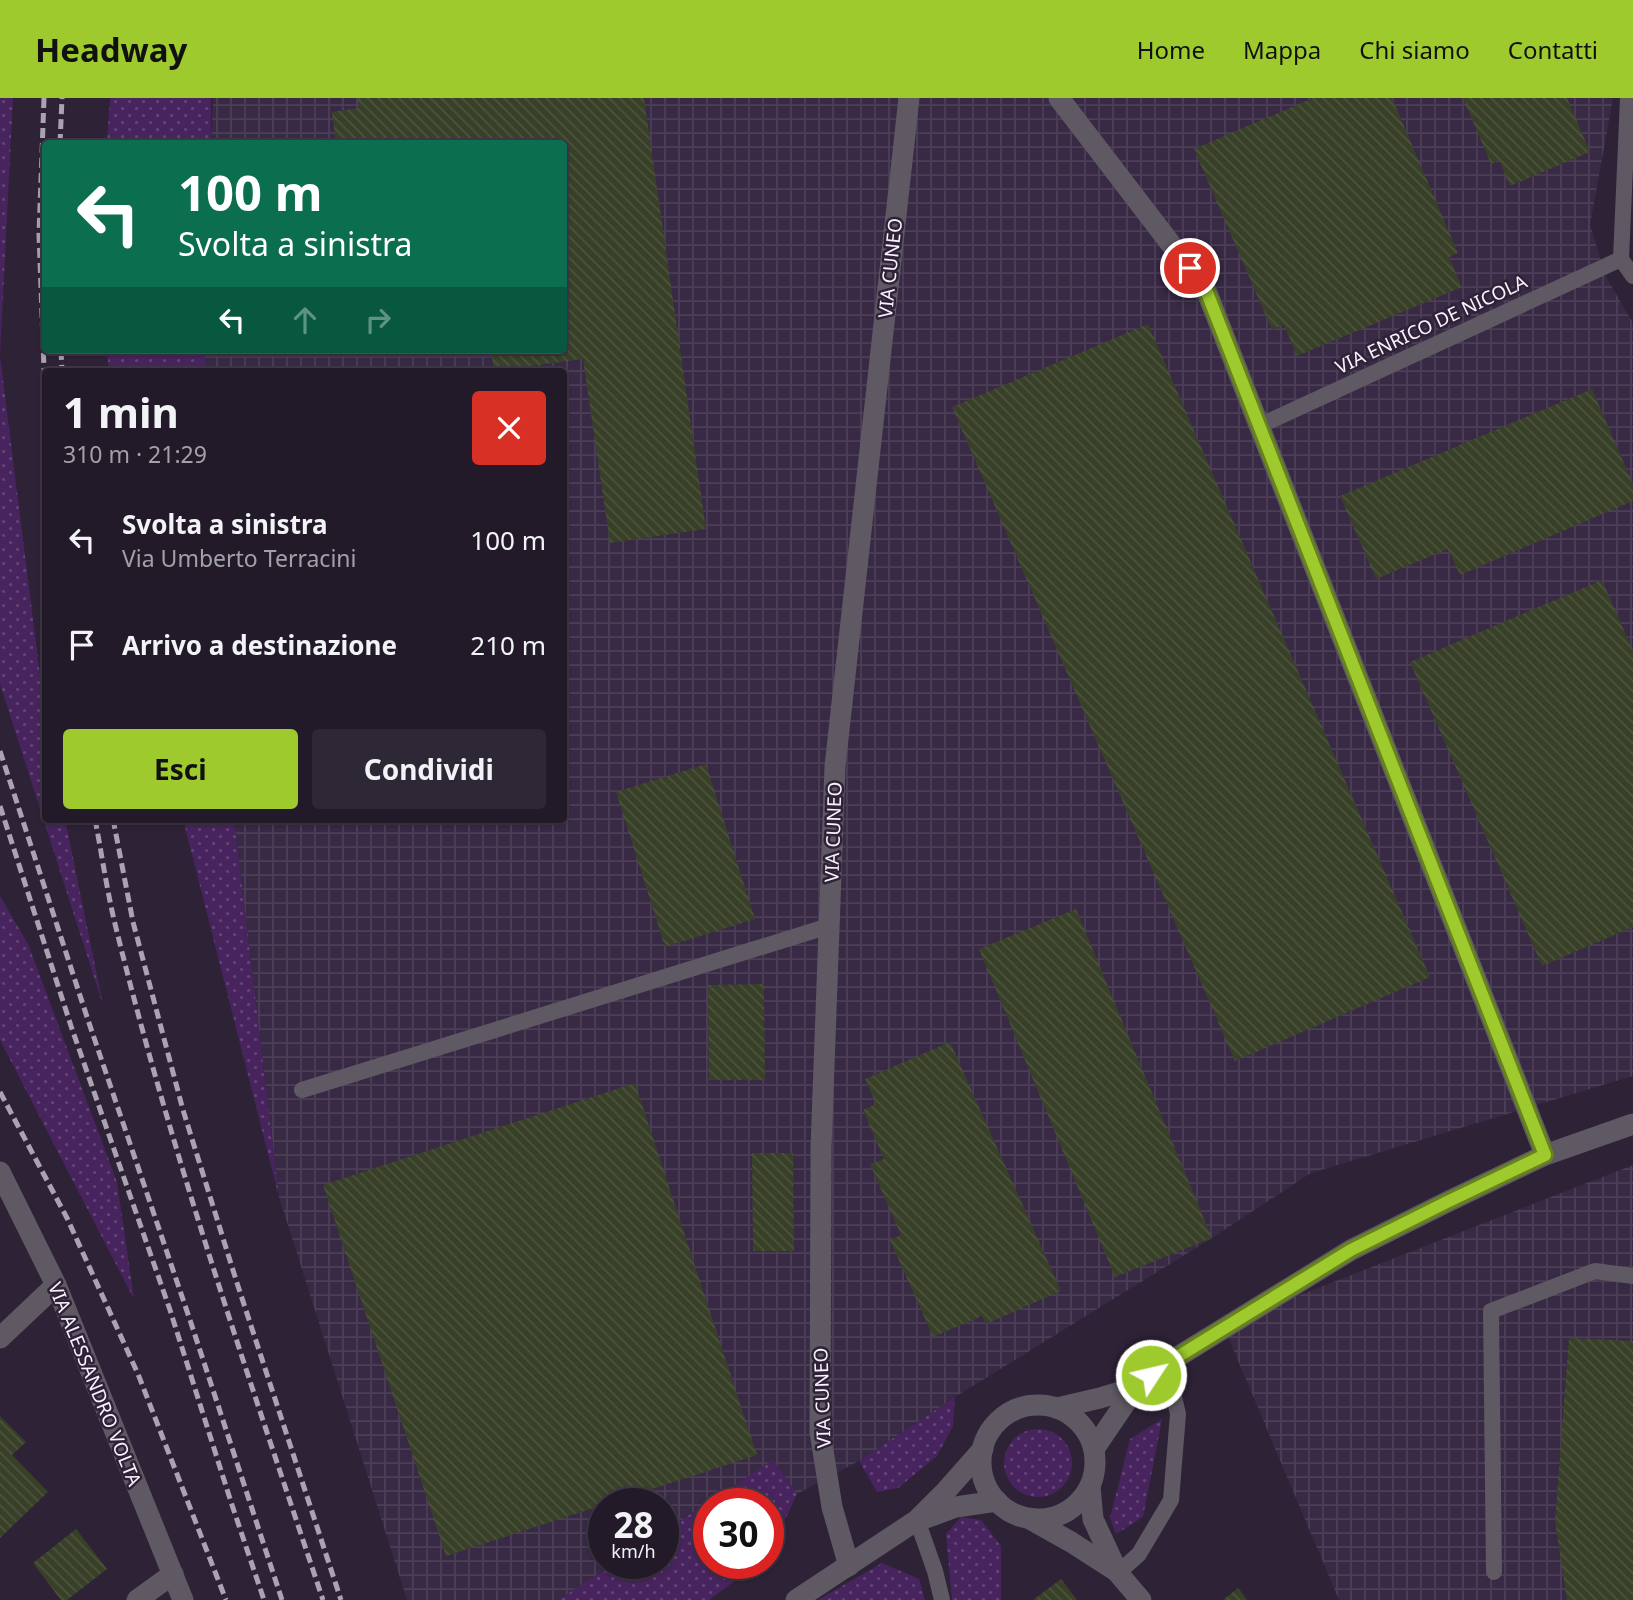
<!DOCTYPE html>
<html lang="it">
<meta charset="utf-8">
<style>
:root{--surface:#221a29;--page:#2e2735;--text:#f1f3f6;--muted:#a2a1a8;--line:#3f3846;--accent:#9eca2e}
body{margin:0;font-family:"Noto Sans",sans-serif;background:var(--page);color:var(--text);height:100vh;display:flex;flex-direction:column;font-size:26px;white-space:nowrap}
*{box-sizing:border-box;margin:0}
p{font-size:23px;color:var(--muted)}
.icon{flex:none;width:38px;height:38px;fill:none;stroke:currentColor;stroke-width:2;stroke-linecap:round;stroke-linejoin:round}
.map{position:relative;flex:1;overflow:hidden}
.panel{position:absolute;left:42px;top:270px;width:525px;height:455px;display:flex;flex-direction:column;background:var(--surface);border-radius:7px;box-shadow:0 2px 5px #0004,0 0 0 2px var(--line)}
.panel>*{flex:none}
.hud{position:absolute;left:42px;top:42px;width:525px;height:214px;border-radius:7px;box-shadow:0 2px 5px #0004,0 0 0 2px var(--line);background:#0b6e4f;color:#fff;overflow:hidden}
.speed{position:absolute;left:588px;top:1390px;display:flex;gap:14px;font-size:35px;font-weight:700;text-align:center}
.speed>*{display:grid;place-content:center;width:91px;height:91px;border-radius:50%;background:var(--surface);box-shadow:0 2px 5px #0004,0 0 0 2px var(--line);line-height:1}
.speed small{font-size:18px;font-weight:400}
.speed .limit{border:10px solid #d22;background:#fff;color:#111}
.pin{position:absolute;display:grid;place-items:center;width:60px;height:60px;color:#fff;margin:-30px;border:4px solid #fff;border-radius:50%;box-shadow:0 2px 7px #0007}
.me{position:absolute;width:77px;margin:-38px;rotate:55deg;stroke-linejoin:round;filter:drop-shadow(0 0 5px #0008)}
.turn{display:flex;align-items:center;gap:24px;height:147px;padding:0 21px;font-size:32px}
.turn .icon{width:91px;height:91px;stroke-width:2.5}
.turn b{display:block;font-size:49px;line-height:60px}
.lanes{display:flex;align-items:center;height:66px;padding:0 21px;background:#0003;justify-content:center;gap:35px;direction:ltr}
.lanes .off{opacity:.35}
.round{display:grid;place-items:center;flex:none;width:74px;height:74px;border-radius:7px;background:var(--page)}
.overview{display:flex;align-items:center;justify-content:space-between;height:119px;padding:0 21px}
h1{font-size:42px;font-weight:700;line-height:52px}
.button{display:flex;gap:14px;margin-top:auto;padding:14px 21px}
.button a{flex:1;height:80px;border-radius:7px;background:var(--accent);color:#111;font-size:28px;font-weight:700;line-height:80px;text-align:center}
.button a+a{background:var(--page);color:var(--text)}
ul{padding:0;list-style:none}
li{display:flex;align-items:center;gap:21px;height:105px;padding:0 21px}
li div{flex:1}
li b{display:block;font-size:26px}
li em{font-style:normal}
header{display:flex;align-items:center;gap:42px;box-sizing:border-box;height:98px;padding:0 35px;background:var(--accent);color:#111}
header strong{font-size:33px}
nav{display:flex;gap:38px;margin-inline-start:auto;font-size:24px}
.map>svg:first-child{display:block}
</style>
<header>
<strong>Headway</strong>
<nav><a>Home</a><a>Mappa</a><a>Chi siamo</a><a>Contatti</a></nav>
</header>
<div class="map">
<svg width="1633" height="1502" viewBox="0 0 1633 1502">
<defs>
<pattern id="industrial-grid" width="8" height="8" patternUnits="userSpaceOnUse" patternTransform="scale(1.75)"><rect width="8" height="8" fill="#382944"/><path d="M0 4h8M4 0v8" fill="none" stroke="#4c3e57"/></pattern>
<pattern id="grass-dots" width="8" height="8" patternUnits="userSpaceOnUse" patternTransform="scale(1.75)"><rect width="8" height="8" fill="#48245e"/><path d="M2 2h.1M6 6h.1" fill="none" stroke="#634476" stroke-width="1.8" stroke-linecap="round"/></pattern>
<pattern id="building-back-hatch" width="6" height="6" patternUnits="userSpaceOnUse" patternTransform="scale(1.75)"><rect width="6" height="6" fill="#384028"/><path d="M-1 5l2 2M0 0l6 6M5-1l2 2" fill="none" stroke="#4c533e"/></pattern>
</defs>
<rect width="100%" height="100%" fill="#2e2237"/>
<g fill="url(#industrial-grid)">
<path d="M 213,0 L 1613,0 L 1590,127 L 1606,179 L 1633,225 L 1633,978 L 1311,1075 L 1212,1140 L 955,1299 L 859,1363 L 797,1396 L 773,1362 L 663,1434 L 663,1405 L 604,1405 L 604,1465 L 615,1465 L 558,1502 L 407,1502 L 279,1099 L 234,721 L 564,721 L 564,273 L 205,273 L 205,252 L 564,252 L 564,46 L 211,45 Z"/>
<path d="M 1633,1067 L 1633,1502 L 1339,1502 L 1223,1227 Z"/>
</g>
<g fill="url(#grass-dots)">
<path d="M 0,0 L 13,0 L 0,256 Z"/>
<path d="M 110,0 L 211,0 L 211,45 L 107,45 Z"/>
<path d="M 107,252 L 205,252 L 205,273 L 109,273 Z"/>
<path d="M 0,258 L 45,617 L 46,721 L 65,721 L 103,907 L 0,586 Z"/>
<path d="M 183,721 L 234,721 L 279,1099 Z"/>
<path d="M 0,798 L 28,846 L 117,1084 L 134,1201 L 0,942 Z"/>
<path d="M 955,1299 L 953,1328 L 937,1358 L 898,1390 L 877,1394 L 859,1363 Z"/>
<path d="M 1162,1321 L 1143,1419 L 1116,1436 L 1110,1420 L 1130,1341 Z"/>
<circle cx="1038" cy="1365" r="34"/>
<path d="M 773,1362 L 797,1396 L 768,1457 L 768,1405 L 709,1405 L 709,1465 L 759,1465 L 709,1502 L 558,1502 L 615,1465 L 663,1465 L 663,1434 Z"/>
<path d="M 961,1419 L 981,1422 L 1001,1448 L 1001,1502 L 952,1502 L 946,1436 Z"/>
<path d="M 882,1465 L 919,1481 L 925,1502 L 818,1502 Z"/>
</g>
<g fill="url(#building-back-hatch)">
<path d="M 358,0 L 644,0 L 706,431 L 610,445 L 583,261 L 494,273 L 491,252 L 564,252 L 564,46 L 336,46 L 332,14 L 359,10 Z"/>
<path d="M 1313,0 L 1392,0 L 1458,155 L 1449,159 L 1462,189 L 1297,258 L 1284,227 L 1272,232 L 1194,51 Z"/>
<path d="M 1463,0 L 1567,0 L 1590,54 L 1510,88 L 1499,62 L 1491,66 Z"/>
<path d="M 1148,226 L 1430,879 L 1235,963 L 952,309 Z"/>
<path d="M 1592,291 L 1633,386 L 1633,403 L 1460,477 L 1448,451 L 1376,481 L 1340,398 Z"/>
<path d="M 1602,482 L 1633,553 L 1633,829 L 1542,868 L 1410,564 Z"/>
<path d="M 706,666 L 755,821 L 665,849 L 616,694 Z"/>
<path d="M 1076,811 L 1212,1140 L 1115,1179 L 979,851 Z"/>
<path d="M 764,886 L 765,982 L 709,982 L 708,887 Z"/>
<path d="M 950,944 L 1061,1193 L 986,1226 L 982,1218 L 933,1239 L 890,1142 L 901,1137 L 870,1066 L 884,1061 L 863,1012 L 876,1006 L 865,981 Z"/>
<path d="M 635,985 L 757,1357 L 446,1458 L 323,1087 Z"/>
<path d="M 752,1055 L 793,1055 L 794,1153 L 753,1153 Z"/>
<path d="M 1569,1240 L 1633,1243 L 1633,1502 L 1567,1502 L 1555,1423 Z"/>
<path d="M 0,1318 L 26,1344 L 12,1357 L 48,1394 L 0,1440 Z"/>
<path d="M 76,1431 L 107,1471 L 67,1502 L 61,1502 L 33,1465 Z"/>
<path d="M 1061,1481 L 1077,1502 L 1033,1502 Z"/>
<path d="M 1238,1490 L 1247,1502 L 1223,1502 Z"/>
</g>
<g fill="none" stroke-linecap="round" stroke-linejoin="round">
<g stroke="#5e5963" stroke-width="16">
<path d="M 1628,0 L 1621,161 L 1633,178"/>
<path d="M 1259,328 L 1621,161"/>
<path d="M 302,992 L 829,828"/>
<path d="M 917,1422 L 935,1473 L 942,1502"/>
<path d="M 1494,1474 L 1491,1213 L 1595,1173 L 1633,1178"/>
<path d="M 1118,1475 L 1139,1456 L 1171,1402 L 1178,1316 L 1166,1266"/>
</g>
<g stroke="#5e5963" stroke-width="21">
<path d="M 1059,0 L 1206,192 L 1545,1057"/>
<path d="M 0,1074 L 56,1187 L 183,1502"/>
<path d="M 0,1240 L 56,1187"/>
<circle cx="1038" cy="1364" r="57"/>
<path d="M 1057,1310 L 1100,1300 L 1136,1289"/>
<path d="M 1094,1351 L 1136,1289 L 1166,1266 L 1351,1152 L 1447,1104 L 1545,1057 L 1633,1026"/>
<path d="M 1090,1388 L 1093,1421 L 1118,1475 L 1141,1502"/>
<path d="M 923,1421 L 956,1409 L 997,1403"/>
<path d="M 1030,1421 L 1071,1444 L 1116,1473"/>
<path d="M 849,1468 L 832,1409 L 820,1334 L 821,1050 L 835,668 L 909,0"/>
<path d="M 137,1502 L 173,1476"/>
<path d="M 796,1502 L 917,1422 L 945,1394 L 983,1351"/>
</g>
<g stroke="#aba2b2" stroke-width="5" stroke-dasharray="10 5" stroke-linecap="butt">
<path d="M 44,0 L 39,136 L 46,324"/>
<path d="M 60,46 L 62,0"/>
<path d="M 61,252 L 62,273"/>
<path d="M 0,653 L 88,922 L 191,1225 L 282,1502"/>
<path d="M 0,708 L 71,928 L 170,1212 L 232,1407 L 264,1502"/>
<path d="M 95,721 C 102,757 107,794 116,830 C 172,1058 249,1280 323,1502"/>
<path d="M 113,721 L 133,824 L 183,1012 L 237,1185 L 341,1502"/>
<path d="M 0,994 L 67,1120 L 138,1276 L 226,1502"/>
</g>
</g>
<g fill="none" stroke-linecap="round" stroke-linejoin="round">
<g stroke="#67831e" stroke-width="18">
<path id="route" d="M 1151,1277 L 1166,1266 L 1351,1152 L 1447,1104 L 1545,1057 L 1206,192 L 1190,170"/>
</g>
<use href="#route" stroke="#9eca2e" stroke-width="12"/>
</g>
<g text-anchor="middle" stroke-width="5" stroke-linejoin="round" paint-order="stroke">
<g font-size="19" fill="#f9f1ff" stroke="#2e2237">
<text transform="translate(890 170) rotate(-84)" y="7">VIA CUNEO</text>
<text transform="translate(1431 226) rotate(-25)" y="7">VIA ENRICO DE NICOLA</text>
<text transform="translate(833 734) rotate(-88)" y="7">VIA CUNEO</text>
<text transform="translate(95 1286) rotate(68)" y="7">VIA ALESSANDRO VOLTA</text>
<text transform="translate(822 1300) rotate(-92)" y="7">VIA CUNEO</text>
</g>
</g>
</svg>
<div class="speed"><div>28<small>km/h</small></div><div class="limit">30</div></div>
<div class="pin" style="left:1190px;top:170px;background:#d93025"><svg class="icon" aria-label="arrive" viewBox="0 0 24 24"><path d="M6 21V4h12l-3 4 3 4H6"/></svg></div>
<svg class="me" style="left:1151px;top:1277px" viewBox="-20 -20 40 40"><circle r="17" fill="#9eca2e" stroke="#fff" stroke-width="3"/><path d="M0-11L8 9 0 5-8 9z" fill="#fff"/></svg>
<div class="hud">
<div class="turn"><svg class="icon" aria-label="left" viewBox="0 0 24 24"><path d="M17 20v-9H6M10 6l-5 5 5 5"/></svg><div><b>100 m</b>Svolta a sinistra</div></div>
<div class="lanes"><svg class="icon" aria-label="left" viewBox="0 0 24 24"><path d="M17 20v-9H6M10 6l-5 5 5 5"/></svg><svg class="icon off" aria-label="ahead" viewBox="0 0 24 24"><path d="M12 20V5M6 11l6-6 6 6"/></svg><svg class="icon off" aria-label="right" viewBox="0 0 24 24"><path d="M7 20v-9h11M14 6l5 5-5 5"/></svg></div>
</div>
<section class="panel">
<div class="overview"><div><h1>1 min</h1><p>310 m · 21:29</p></div><a class="round" style="background:#d93025;color:#fff"><svg class="icon" aria-label="close" viewBox="0 0 24 24"><path d="M6 6l12 12M18 6L6 18"/></svg></a></div>
<ul>
<li><svg class="icon" aria-label="left" viewBox="0 0 24 24"><path d="M17 20v-9H6M10 6l-5 5 5 5"/></svg><div><b>Svolta a sinistra</b><p>Via Umberto Terracini</p></div><em>100 m</em></li>
<li><svg class="icon" aria-label="arrive" viewBox="0 0 24 24"><path d="M6 21V4h12l-3 4 3 4H6"/></svg><div><b>Arrivo a destinazione</b></div><em>210 m</em></li>
</ul>
<div class="button"><a>Esci</a><a>Condividi</a></div>
</section>
</div>
